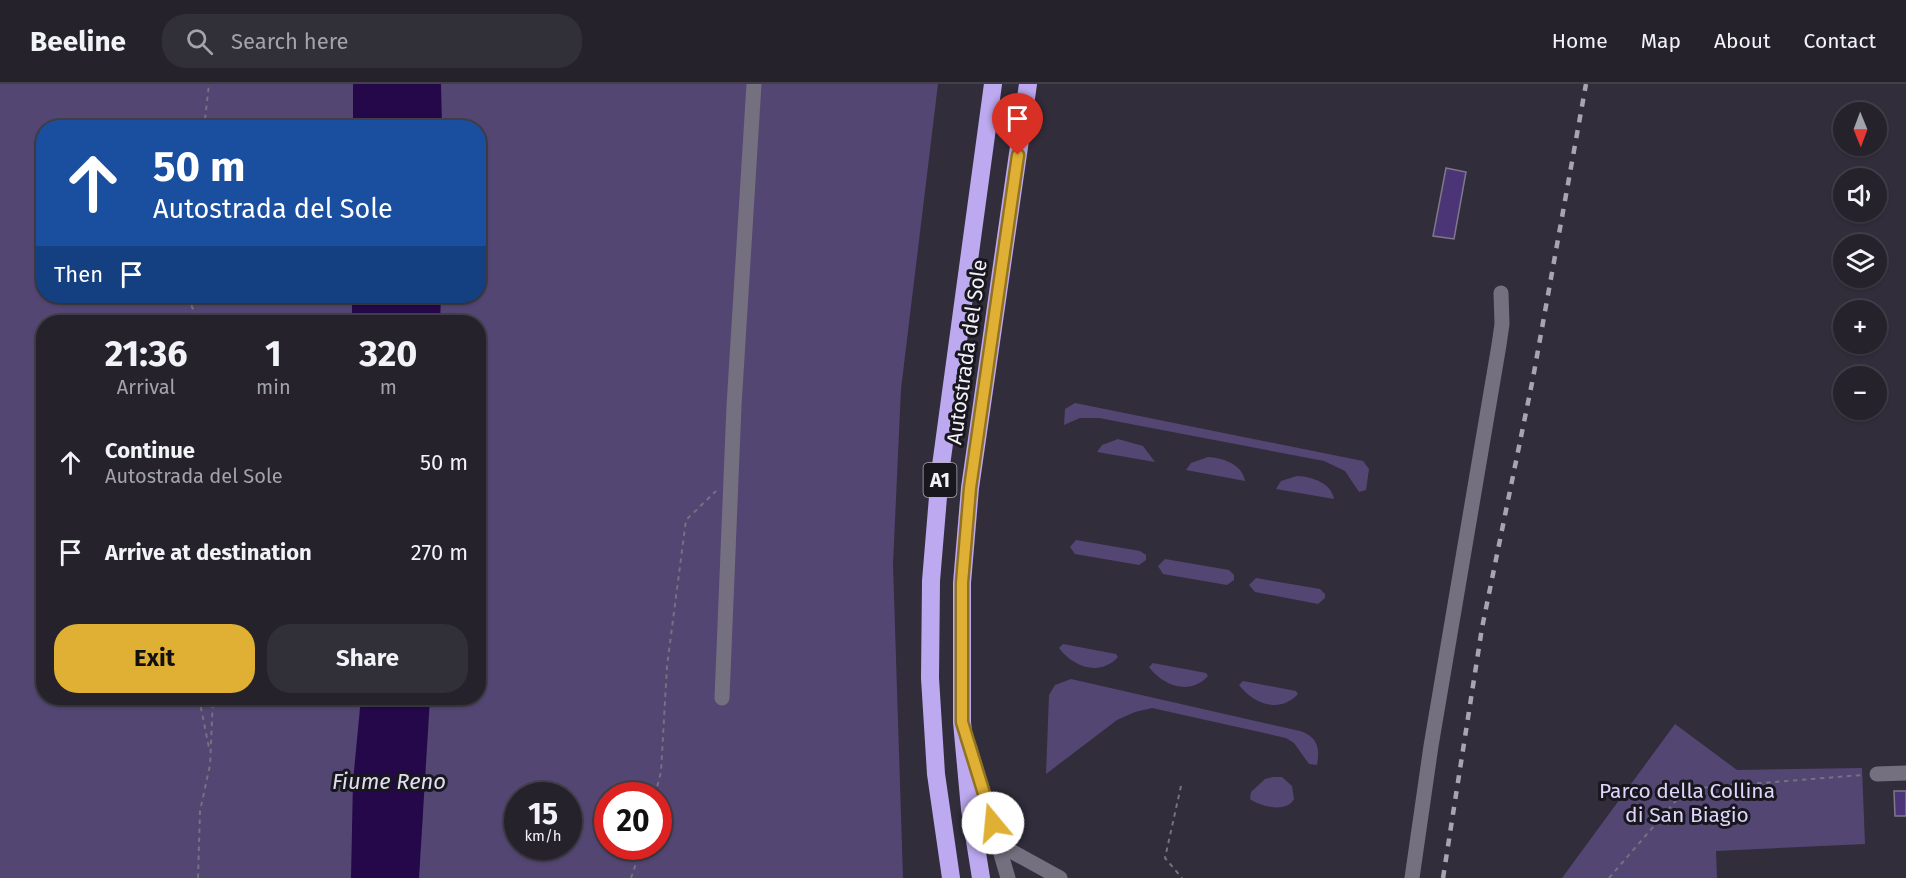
<!DOCTYPE html>
<meta charset="utf-8">
<style>
:root{--surface:#25222c;--page:#312f38;--text:#f1f3f6;--muted:#a3a4a9;--line:#423f48;--accent:#dfb034}
body{margin:0;font-family:"Fira Sans",sans-serif;background:var(--page);color:var(--text);height:100vh;display:flex;flex-direction:column;font-size:22px;white-space:nowrap}
*{box-sizing:border-box;margin:0}
p{font-size:20px;color:var(--muted)}
.icon{flex:none;width:33px;height:33px;fill:none;stroke:currentColor;stroke-width:2;stroke-linecap:round;stroke-linejoin:round}
.map{position:relative;flex:1;overflow:hidden}
.panel{position:absolute;left:36px;top:231px;width:450px;height:390px;display:flex;flex-direction:column;background:var(--surface);border-radius:24px;box-shadow:0 2px 4px #0004,0 0 0 2px var(--line)}
.panel>*{flex:none}
.hud{position:absolute;left:36px;top:36px;width:450px;height:183px;border-radius:24px;box-shadow:0 2px 4px #0004,0 0 0 2px var(--line);background:#1a4fa0;color:#fff;overflow:hidden}
.needle{width:39px;rotate:179deg}
.buttons{position:absolute;left:1833px;top:18px;display:grid;gap:12px}
.buttons a{display:grid;place-items:center;width:54px;height:54px;border-radius:50%;background:var(--surface);box-shadow:0 2px 4px #0004,0 0 0 2px var(--line);font-size:30px}
.speed{position:absolute;left:504px;top:698px;display:flex;gap:12px;font-size:30px;font-weight:700;text-align:center}
.speed>*{display:grid;place-content:center;width:78px;height:78px;border-radius:50%;background:var(--surface);box-shadow:0 2px 4px #0004,0 0 0 2px var(--line);line-height:1}
.speed small{font-size:15px;font-weight:400}
.speed .limit{border:9px solid #d22;background:#fff;color:#111}
.pin{position:absolute;display:grid;place-items:center;width:51px;height:51px;color:#fff;margin:-62px -26px;border-radius:50% 50% 50% 0;rotate:-45deg;box-shadow:0 0 6px #0007}
.pin .icon{rotate:45deg}
.me{position:absolute;width:66px;margin:-33px;rotate:343deg;stroke-linejoin:round;filter:drop-shadow(0 0 4px #0008)}
.turn{display:flex;align-items:center;gap:21px;height:126px;padding:0 18px;font-size:27px}
.turn .icon{width:78px;height:78px;stroke-width:2.5}
.turn b{display:block;font-size:42px;line-height:51px}
.then{display:flex;align-items:center;height:57px;padding:0 18px;background:#0003;gap:12px;font-size:22px}
.eta{display:flex;justify-content:space-evenly;align-items:center;height:102px;text-align:center}
.eta b{font-size:36px;font-weight:700;line-height:42px}
.cta{display:flex;gap:12px;margin-top:auto;padding:12px 18px}
.cta a{flex:1;height:69px;border-radius:24px;background:var(--accent);color:#111;font-size:24px;font-weight:700;line-height:69px;text-align:center}
.cta a+a{background:var(--page);color:var(--text)}
ul{padding:0;list-style:none}
li{display:flex;align-items:center;gap:18px;height:90px;padding:0 18px}
li div{flex:1}
li b{display:block;font-size:22px}
li em{font-style:normal}
header{display:flex;align-items:center;gap:36px;box-sizing:border-box;height:84px;padding:0 30px;background:var(--surface);border-bottom:2px solid var(--line)}
header strong{font-size:28px}
nav{display:flex;gap:33px;margin-inline-start:auto;font-size:21px}
.search{width:420px;height:54px;background:var(--page);display:flex;align-items:center;gap:15px;box-sizing:border-box;padding:0 21px;border-radius:24px;color:var(--muted);font-size:22px}
.map>svg:first-child{display:block}
</style>
<header>
<strong>Beeline</strong>
<div class="search"><svg class="icon" aria-label="search" viewBox="0 0 24 24"><circle cx="10" cy="10" r="6"/><path d="M15 15l6 6"/></svg>Search here</div>
<nav><a>Home</a><a>Map</a><a>About</a><a>Contact</a></nav>
</header>
<div class="map">
<svg width="1906" height="794" viewBox="0 0 1906 794">
<rect width="100%" height="100%" fill="#312d3b"/>
<g fill="#534673" fill-rule="evenodd">
<path d="M 0,0 L 938,0 L 901,305 L 893,480 L 903,794 L 0,794 ZM 44,44 L 478,44 L 478,212 L 44,212 ZM 44,238 L 478,238 L 478,614 L 44,614 ZM 518,711 L 568,711 L 568,762 L 518,762 ZM 608,711 L 658,711 L 658,762 L 608,762 Z"/>
<path d="M 1075,319 L 1363,377 L 1369,385 L 1366,406 L 1359,408 L 1345,387 L 1324,377 L 1099,334 L 1080,334 L 1064,341 L 1065,325 Z"/>
<path d="M 1118,355 L 1143,362 L 1155,378 L 1097,368 L 1102,361 Z"/>
<path d="M 1208,373 C 1223,374 1242,380 1245,397 L 1186,386 L 1191,379 Z"/>
<path d="M 1297,392 C 1313,393 1331,399 1334,415 L 1276,405 L 1281,397 Z"/>
<path d="M 1076,456 L 1140,467 L 1146,471 L 1146,476 L 1139,481 L 1075,470 L 1070,463 Z"/>
<path d="M 1165,475 L 1229,486 L 1234,491 L 1234,496 L 1227,501 L 1163,490 L 1158,482 Z"/>
<path d="M 1256,494 L 1320,505 L 1325,510 L 1325,514 L 1318,520 L 1255,508 L 1249,501 Z"/>
<path d="M 1063,560 L 1116,570 L 1118,573 C 1100,593 1073,583 1059,564 Z"/>
<path d="M 1153,579 L 1206,589 L 1208,592 C 1190,612 1163,602 1149,583 Z"/>
<path d="M 1071,595 L 1300,647 C 1318,653 1320,664 1317,681 L 1309,680 L 1294,659 L 1286,654 L 1152,624 L 1135,628 L 1117,636 L 1046,690 L 1049,611 L 1055,601 Z"/>
<path d="M 1243,597 L 1296,607 L 1298,610 C 1280,630 1253,620 1239,601 Z"/>
<path d="M 1675,640 L 1737,686 L 1862,684 L 1865,760 L 1716,767 L 1717,794 L 1562,794 Z"/>
<path d="M 1273,693 L 1282,693 L 1292,702 L 1294,715 C 1287,729 1261,723 1250,715 L 1251,708 L 1265,695 Z"/>
</g>
<g fill="#250849">
<path d="M 353,0 L 441,0 L 442,43 L 353,43 Z"/>
<path d="M 352,212 L 441,212 L 440,238 L 352,238 Z"/>
<path d="M 361,614 L 430,614 L 419,794 L 351,794 L 353,697 Z"/>
</g>
<g fill="#4c3577" stroke="#7d7989" stroke-width="1.5">
<path d="M 1446,84 L 1466,88 L 1454,155 L 1433,152 Z"/>
<path d="M 1894,707 L 1906,707 L 1906,732 L 1895,732 Z"/>
</g>
<g fill="none" stroke-linecap="round" stroke-linejoin="round">
<g stroke="#75717e" stroke-width="2" stroke-dasharray="4.5 4.5" stroke-linecap="butt">
<path d="M 204,44 L 209,0"/>
<path d="M 191,212 L 192,223 L 200,238"/>
<path d="M 199,614 L 209,664"/>
<path d="M 1181,702 L 1165,774 L 1182,794"/>
<path d="M 655,711 L 661,688 L 667,582 L 686,436 L 716,407"/>
<path d="M 198,794 L 200,727 L 210,681 L 213,614"/>
<path d="M 631,794 L 642,762"/>
<path d="M 1609,794 L 1686,705 L 1862,691"/>
</g>
<g stroke="#747080" stroke-width="15">
<path d="M 722,614 L 734,322 L 754,0"/>
<path d="M 970,664 L 1008,794"/>
<path d="M 1877,690 L 1906,689"/>
<path d="M 1000,761 L 1060,794"/>
<path d="M 1412,794 L 1431,662 L 1499,261 L 1502,240 L 1501,209"/>
</g>
<g stroke="#bda9f0" stroke-width="18">
<path d="M 951,794 L 936,690 L 930,594 L 931,497 L 940,389 L 993,0"/>
<path d="M 981,794 L 970,725 L 962,638 L 962,499 L 970,404 L 1028,0"/>
</g>
<path stroke="#a8a5b0" stroke-width="4.5" stroke-dasharray="8 8" stroke-linecap="butt" d="M 1443,794 L 1482,544 L 1533,294 L 1586,0"/>
</g>
<g fill="none" stroke-linecap="round" stroke-linejoin="round">
<g stroke="#917222" stroke-width="15">
<path id="route" d="M 993,739 L 962,638 L 962,499 L 970,404 L 1018,71"/>
</g>
<use href="#route" stroke="#dfb034" stroke-width="10"/>
</g>
<g text-anchor="middle" stroke-width="6" stroke-linejoin="round" paint-order="stroke">
<rect fill="#18171d" stroke="#b1afb7" stroke-width="1.5" x="923.5" y="379" width="33" height="34" rx="4.5"/>
<g font-size="20" font-weight="bold" fill="#f2f0f9">
<text x="940" y="403">A1</text>
</g>
<g font-size="21" fill="#f2f0f9" stroke="#18171d">
<text transform="translate(967 268) rotate(-82)" y="7">Autostrada del Sole</text>
</g>
<g font-size="21" fill="#ded4fc" stroke="#18171d">
<text x="1687" y="714">Parco della Collina<tspan x="1687" dy="24">di San Biagio</tspan></text>
</g>
<g font-size="22" font-style="italic" fill="#e1ddf1" stroke="#18171d">
<text x="389" y="705">Fiume Reno</text>
</g>
</g>
</svg>
<div class="buttons">
<a><svg class="needle" viewBox="-14 -14 28 28"><path d="M0-13l5 13h-10z" fill="#e53935"/><path d="M0 13l5-13h-10z" fill="#a3a4a9"/></svg></a>
<a><svg class="icon" aria-label="sound" viewBox="0 0 24 24"><path d="M4 9h4l5-4v14l-5-4H4zM17 9q2 3 0 6"/></svg></a>
<a><svg class="icon" aria-label="layers" viewBox="0 0 24 24"><path d="M12 4l9 5-9 5-9-5zM3 14l9 5 9-5"/></svg></a>
<a>+</a>
<a>−</a>
</div>
<div class="speed"><div>15<small>km/h</small></div><div class="limit">20</div></div>
<div class="pin" style="left:1018px;top:71px;background:#d93025"><svg class="icon" aria-label="arrive" viewBox="0 0 24 24"><path d="M6 21V4h12l-3 4 3 4H6"/></svg></div>
<svg class="me" style="left:993px;top:739px" viewBox="-20 -20 40 40"><circle r="19" fill="#fff"/><path d="M0-13L10 11 0 6-10 11z" fill="#dfb034"/></svg>
<div class="hud">
<div class="turn"><svg class="icon" aria-label="ahead" viewBox="0 0 24 24"><path d="M12 20V5M6 11l6-6 6 6"/></svg><div><b>50 m</b>Autostrada del Sole</div></div>
<div class="then">Then<svg class="icon" aria-label="arrive" viewBox="0 0 24 24"><path d="M6 21V4h12l-3 4 3 4H6"/></svg></div>
</div>
<section class="panel">
<div class="eta">
<div><b>21:36</b><p>Arrival</p></div>
<div><b>1</b><p>min</p></div>
<div><b>320</b><p>m</p></div>
</div>
<ul>
<li><svg class="icon" aria-label="ahead" viewBox="0 0 24 24"><path d="M12 20V5M6 11l6-6 6 6"/></svg><div><b>Continue</b><p>Autostrada del Sole</p></div><em>50 m</em></li>
<li><svg class="icon" aria-label="arrive" viewBox="0 0 24 24"><path d="M6 21V4h12l-3 4 3 4H6"/></svg><div><b>Arrive at destination</b></div><em>270 m</em></li>
</ul>
<div class="cta"><a>Exit</a><a>Share</a></div>
</section>
</div>
